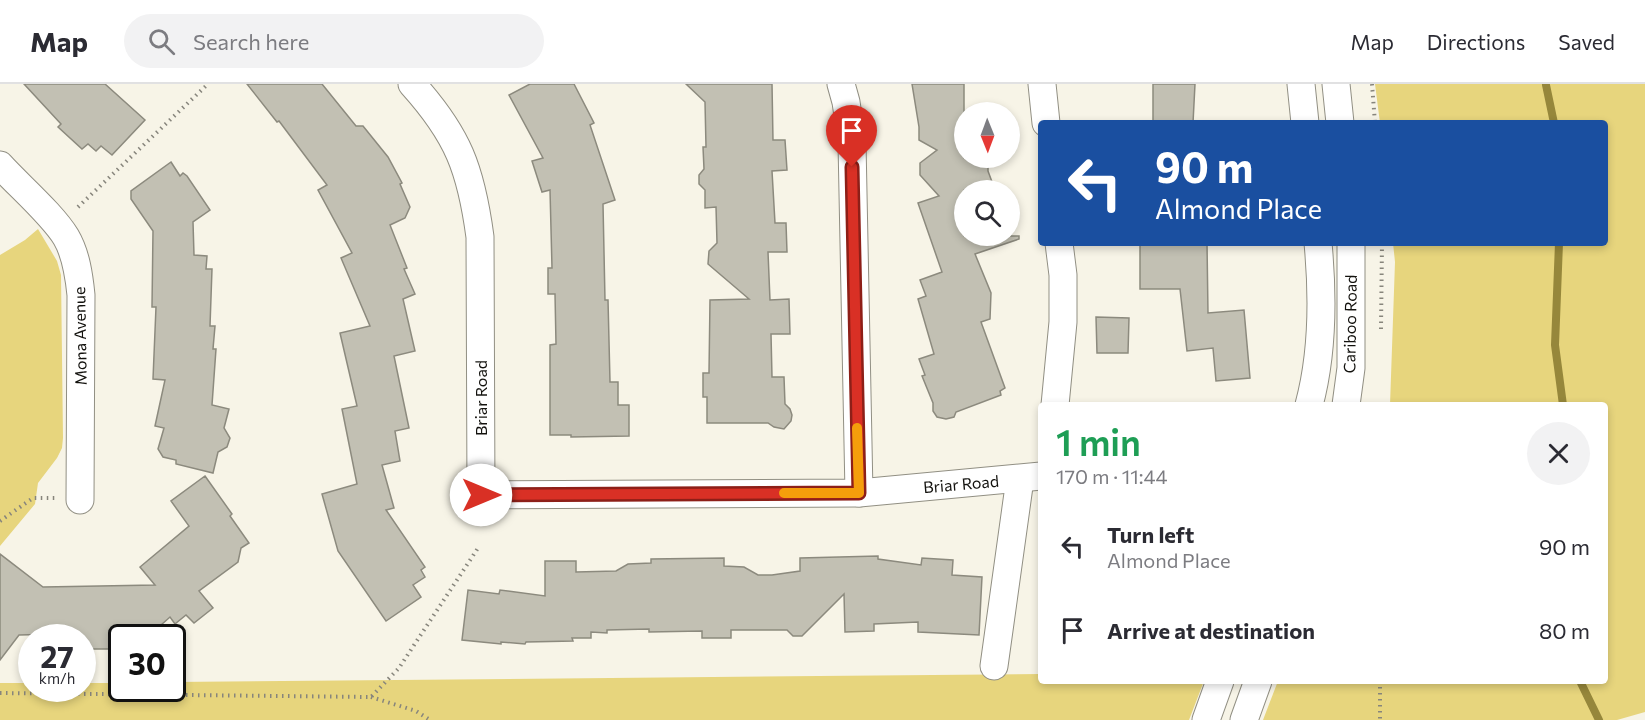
<!DOCTYPE html>
<meta charset="utf-8">
<style>
:root{--surface:#fff;--page:#f2f2f3;--text:#2b2b33;--muted:#7c7c81;--line:#e1e1e2}
body{margin:0;font-family:Commissioner,sans-serif;background:var(--page);color:var(--text);height:100vh;display:flex;flex-direction:column;font-size:22px;white-space:nowrap}
*{box-sizing:border-box;margin:0}
p{font-size:20px;color:var(--muted)}
.icon{flex:none;width:33px;height:33px;fill:none;stroke:currentColor;stroke-width:2;stroke-linecap:round;stroke-linejoin:round}
.map{position:relative;flex:1;overflow:hidden}
.drawer{position:absolute;left:1038px;top:318px;width:570px;height:282px;display:flex;flex-direction:column;background:var(--surface);border-radius:6px;box-shadow:0 3px 9px #0003}
.drawer>*{flex:none}
.hud{position:absolute;left:1038px;top:36px;width:570px;height:126px;border-radius:6px;box-shadow:0 3px 9px #0003;background:#1a4fa0;color:#fff;overflow:hidden}
.needle{width:39px;rotate:179deg}
.controls{position:absolute;left:954px;top:18px;display:grid;gap:12px}
.controls a{display:grid;place-items:center;width:66px;height:66px;border-radius:50%;background:var(--surface);box-shadow:0 3px 9px #0003;font-size:30px}
.speed{position:absolute;left:18px;top:540px;display:flex;gap:12px;font-size:30px;font-weight:700;text-align:center}
.speed>*{display:grid;place-content:center;width:78px;height:78px;border-radius:50%;background:var(--surface);box-shadow:0 3px 9px #0003;line-height:1}
.speed small{font-size:15px;font-weight:400}
.speed .limit{border:3px solid #111;border-radius:9px;background:#fff;color:#111}
.pin{position:absolute;display:grid;place-items:center;width:51px;height:51px;color:#fff;margin:-62px -26px;border-radius:50% 50% 50% 0;rotate:-45deg;box-shadow:0 0 6px #0007}
.pin .icon{rotate:45deg}
.me{position:absolute;width:66px;margin:-33px;rotate:90deg;stroke-linejoin:round;filter:drop-shadow(0 0 4px #0008)}
.turn{display:flex;align-items:center;gap:21px;height:126px;padding:0 18px;font-size:27px}
.turn .icon{width:78px;height:78px;stroke-width:2.5}
.turn b{display:block;font-size:42px;line-height:51px}
.round{display:grid;place-items:center;flex:none;width:63px;height:63px;border-radius:32px;background:var(--page)}
.headline{display:flex;align-items:center;justify-content:space-between;height:102px;padding:0 18px}
h1{font-size:36px;font-weight:600;line-height:45px;color:#1e9e55}
ul{padding:0;list-style:none}
li{display:flex;align-items:center;gap:18px;height:84px;padding:0 18px}
li div{flex:1}
li b{display:block;font-size:22px}
li em{font-style:normal}
header{display:flex;align-items:center;gap:36px;box-sizing:border-box;height:84px;padding:0 30px;background:var(--surface);border-bottom:2px solid var(--line)}
header strong{font-size:28px}
nav{display:flex;gap:33px;margin-inline-start:auto;font-size:21px}
.search{width:420px;height:54px;background:var(--page);display:flex;align-items:center;gap:15px;box-sizing:border-box;padding:0 21px;border-radius:33px;color:var(--muted);font-size:22px}
.map>svg:first-child{display:block}
</style>
<header>
<strong>Map</strong>
<div class="search"><svg class="icon" aria-label="search" viewBox="0 0 24 24"><circle cx="10" cy="10" r="6"/><path d="M15 15l6 6"/></svg>Search here</div>
<nav><a>Map</a><a>Directions</a><a>Saved</a></nav>
</header>
<div class="map">
<svg width="1645" height="636" viewBox="0 0 1645 636">
<rect width="100%" height="100%" fill="#f7f4e7"/>
<g fill="#e7d57d">
<path d="M 1375,0 L 1645,0 L 1645,628 L 1617,636 L 1263,636 L 1278,597 L 1605,597 L 1605,321 L 1390,321 L 1395,178 L 1393,159 L 1605,159 L 1605,39 L 1380,39 Z"/>
<path d="M 38,145 L 57,177 L 61,191 L 63,354 L 62,364 L 57,374 L 38,399 L 35,420 L 0,462 L 0,171 L 25,156 Z"/>
<path d="M 1041,590 L 1041,597 L 1204,597 L 1189,636 L 0,636 L 0,599 L 31,599 L 32,604 L 82,604 L 83,599 L 121,599 L 122,604 L 172,604 L 173,598 Z"/>
</g>
<g fill="none" stroke-linecap="round" stroke-linejoin="round">
<g stroke="#96873b" stroke-width="8">
<path d="M 1546,1 L 1554,39"/>
<path d="M 1559,159 L 1555,261 L 1563,321"/>
<path d="M 1580,597 L 1599,636"/>
</g>
</g>
<g fill="#c2c0b3" stroke="#8c8a7e" stroke-width="1.5">
<path d="M 24,0 L 105,0 L 145,36 L 112,71 L 101,62 L 96,67 L 88,60 L 82,65 L 58,43 L 61,40 Z"/>
<path d="M 247,0 L 322,0 L 356,42 L 363,42 L 388,73 L 402,99 L 400,100 L 410,123 L 405,134 L 390,141 L 407,184 L 404,185 L 415,210 L 403,215 L 415,267 L 394,272 L 409,344 L 395,347 L 400,377 L 382,381 L 394,424 L 386,426 L 425,483 L 421,486 L 425,493 L 413,501 L 421,513 L 386,537 L 338,467 L 322,410 L 357,400 L 342,325 L 357,322 L 340,249 L 370,242 L 341,174 L 352,169 L 318,106 L 327,101 L 279,37 L 277,38 Z"/>
<path d="M 530,0 L 574,0 L 594,39 L 590,41 L 615,116 L 603,120 L 605,216 L 608,216 L 610,298 L 618,298 L 618,321 L 629,321 L 629,352 L 571,353 L 571,351 L 550,351 L 550,261 L 556,260 L 555,210 L 548,210 L 548,184 L 552,184 L 550,106 L 542,108 L 532,77 L 543,74 L 509,11 Z"/>
<path d="M 686,0 L 772,0 L 773,56 L 785,56 L 787,86 L 772,87 L 775,139 L 786,139 L 787,168 L 768,168 L 770,216 L 789,215 L 790,250 L 771,250 L 772,293 L 784,293 L 785,320 L 790,325 L 792,331 L 791,337 L 784,345 L 774,343 L 768,339 L 707,339 L 707,313 L 703,313 L 703,289 L 709,289 L 710,216 L 749,215 L 708,180 L 709,167 L 717,159 L 716,123 L 705,124 L 705,106 L 699,100 L 699,91 L 704,85 L 703,63 L 706,63 L 705,18 Z"/>
<path d="M 912,0 L 964,0 L 964,74 L 988,74 L 988,87 L 995,106 L 964,106 L 964,152 L 1019,152 L 1019,155 L 975,170 L 991,209 L 990,235 L 981,238 L 1005,304 L 1000,307 L 1001,311 L 956,328 L 954,333 L 946,335 L 937,333 L 933,327 L 933,319 L 922,292 L 925,291 L 919,275 L 934,270 L 918,215 L 926,212 L 920,196 L 942,188 L 918,119 L 939,112 L 920,91 L 920,79 L 937,66 L 919,56 L 919,43 Z"/>
<path d="M 1153,0 L 1195,0 L 1193,39 L 1153,39 Z"/>
<path d="M 171,78 L 180,92 L 183,89 L 187,92 L 210,126 L 193,138 L 194,171 L 207,172 L 206,185 L 212,185 L 210,242 L 215,242 L 213,265 L 216,265 L 212,321 L 229,325 L 224,344 L 230,354 L 227,363 L 218,368 L 213,389 L 176,380 L 176,376 L 163,373 L 158,365 L 164,344 L 155,342 L 165,296 L 153,295 L 156,223 L 152,223 L 153,147 L 131,115 L 131,107 Z"/>
<path d="M 1140,159 L 1207,159 L 1208,229 L 1244,226 L 1250,294 L 1216,297 L 1213,264 L 1187,267 L 1180,205 L 1140,205 Z"/>
<path d="M 1096,233 L 1129,234 L 1128,269 L 1097,269 Z"/>
<path d="M 205,392 L 232,430 L 230,432 L 249,459 L 241,464 L 238,478 L 199,507 L 213,524 L 194,539 L 186,531 L 175,540 L 170,533 L 152,549 L 111,549 L 112,565 L 82,565 L 82,554 L 58,554 L 58,550 L 19,551 L 0,576 L 0,470 L 43,503 L 155,501 L 140,483 L 189,442 L 171,417 Z"/>
<path d="M 878,472 L 878,475 L 921,481 L 922,474 L 953,476 L 952,491 L 982,493 L 979,551 L 918,548 L 918,538 L 874,540 L 874,547 L 845,548 L 844,510 L 802,552 L 793,552 L 787,546 L 731,546 L 731,554 L 702,554 L 702,547 L 649,548 L 649,545 L 607,546 L 607,549 L 591,548 L 591,554 L 572,554 L 573,557 L 526,558 L 525,560 L 501,558 L 501,560 L 462,556 L 468,506 L 499,510 L 500,506 L 545,512 L 545,477 L 576,477 L 576,488 L 616,487 L 628,480 L 651,479 L 651,475 L 724,474 L 724,482 L 744,483 L 758,491 L 772,491 L 800,487 L 800,474 Z"/>
</g>
<g fill="none" stroke-linecap="round" stroke-linejoin="round">
<g stroke="#918f83" stroke-width="29">
<g id="minor">
<path d="M 412,0 C 458,51 471,85 480,153 L 481,411 L 859,409 L 1041,392"/>
<path d="M 841,0 L 846,18 L 852,59 L 859,409"/>
<path d="M 1042,0 L 1046,39"/>
<path d="M 1301,0 L 1305,39"/>
<path d="M 1336,0 L 1340,39"/>
<path d="M 0,81 C 19,102 52,130 66,153 C 76,170 79,191 81,211 L 80,416"/>
<path d="M 1055,321 L 1063,238 L 1063,191 L 1059,159"/>
<path d="M 1309,321 C 1323,269 1323,212 1318,159"/>
<path d="M 1346,321 L 1351,284 L 1351,159"/>
<path d="M 994,582 L 1020,395"/>
<path d="M 1206,636 L 1220,597"/>
<path d="M 1244,636 L 1258,597"/>
</g>
</g>
<g stroke="#87857c" stroke-width="4" stroke-dasharray="1.5 4.5" stroke-linecap="butt">
<path d="M 1372,0 L 1375,39"/>
<path d="M 78,123 L 208,0"/>
<path d="M 1381,245 L 1382,159"/>
<path d="M 0,437 L 33,414 L 55,414"/>
<path d="M 1380,597 L 1380,636"/>
<path d="M 0,609 L 371,613 L 399,584 L 478,464"/>
<path d="M 371,613 L 416,627 L 430,636"/>
</g>
<use href="#minor" stroke="#fff" stroke-width="27"/>
</g>
<g fill="none" stroke-linecap="round" stroke-linejoin="round">
<g stroke="#8d1f18" stroke-width="15">
<path id="route" d="M 481,411 L 859,409 L 852,83"/>
</g>
<use href="#route" stroke="#d93025" stroke-width="10"/>
<path stroke="#f59e0b" stroke-width="10" d="M 784,409 L 859,409 L 857,344"/>
</g>
<g text-anchor="middle" stroke-width="6" stroke-linejoin="round" paint-order="stroke">
<g font-size="16" fill="#13120e" stroke="#fff">
<text transform="translate(1350 240) rotate(-89)" y="6">Cariboo Road</text>
<text transform="translate(80 252) rotate(-91)" y="6">Mona Avenue</text>
<text transform="translate(481 314) rotate(-90)" y="6">Briar Road</text>
<text transform="translate(961 400) rotate(-5)" y="6">Briar Road</text>
</g>
</g>
</svg>
<div class="controls">
<a><svg class="needle" viewBox="-14 -14 28 28"><path d="M0-13l5 13h-10z" fill="#e53935"/><path d="M0 13l5-13h-10z" fill="#7c7c81"/></svg></a>
<a><svg class="icon" aria-label="search" viewBox="0 0 24 24"><circle cx="10" cy="10" r="6"/><path d="M15 15l6 6"/></svg></a>
</div>
<div class="speed"><div>27<small>km/h</small></div><div class="limit">30</div></div>
<div class="pin" style="left:852px;top:83px;background:#d93025"><svg class="icon" aria-label="arrive" viewBox="0 0 24 24"><path d="M6 21V4h12l-3 4 3 4H6"/></svg></div>
<svg class="me" style="left:481px;top:411px" viewBox="-20 -20 40 40"><circle r="19" fill="#fff"/><path d="M0-13L10 11 0 6-10 11z" fill="#d93025"/></svg>
<div class="hud">
<div class="turn"><svg class="icon" aria-label="left" viewBox="0 0 24 24"><path d="M17 20v-9H6M10 6l-5 5 5 5"/></svg><div><b>90 m</b>Almond Place</div></div>
</div>
<section class="drawer">
<div class="headline"><div><h1>1 min</h1><p>170 m · 11:44</p></div><a class="round"><svg class="icon" aria-label="close" viewBox="0 0 24 24"><path d="M6 6l12 12M18 6L6 18"/></svg></a></div>
<ul>
<li><svg class="icon" aria-label="left" viewBox="0 0 24 24"><path d="M17 20v-9H6M10 6l-5 5 5 5"/></svg><div><b>Turn left</b><p>Almond Place</p></div><em>90 m</em></li>
<li><svg class="icon" aria-label="arrive" viewBox="0 0 24 24"><path d="M6 21V4h12l-3 4 3 4H6"/></svg><div><b>Arrive at destination</b></div><em>80 m</em></li>
</ul>
</section>
</div>
